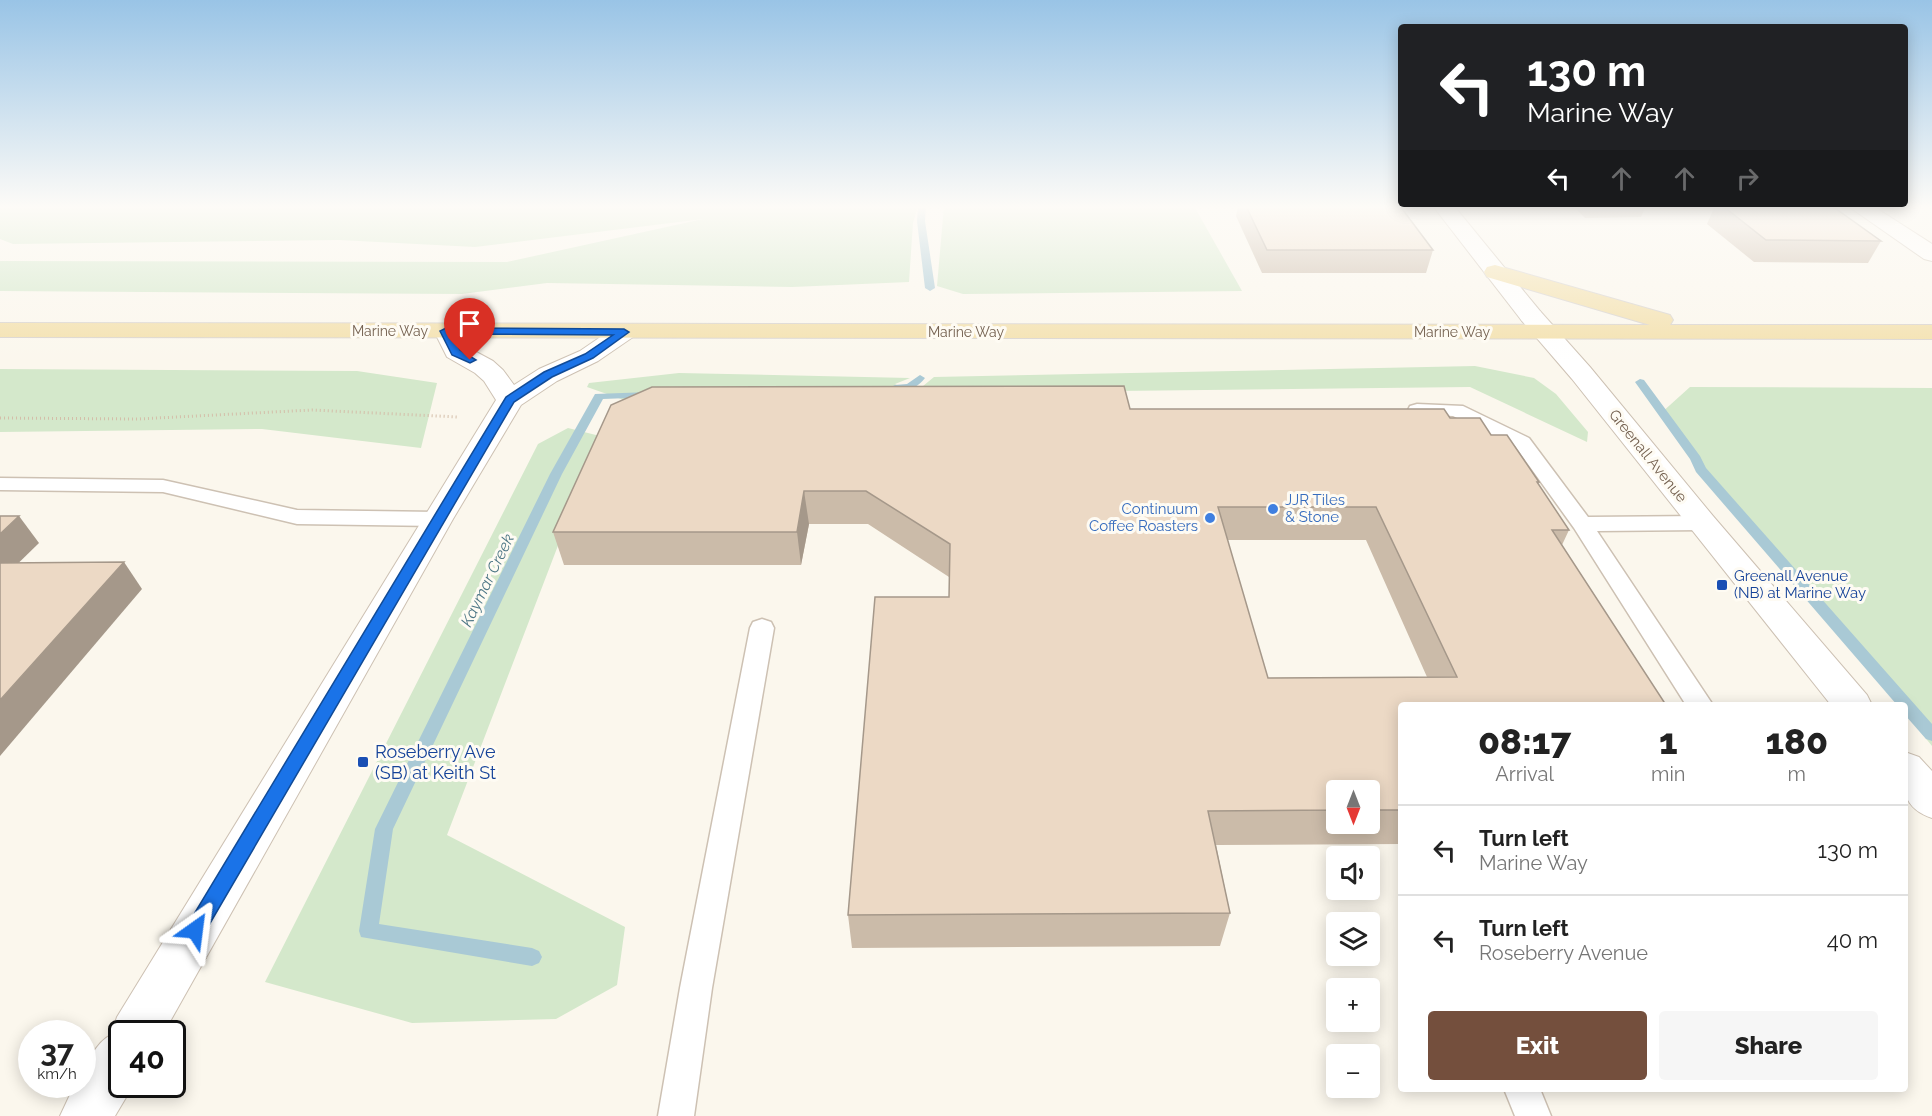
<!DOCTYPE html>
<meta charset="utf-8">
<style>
:root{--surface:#fff;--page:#f6f6f6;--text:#222;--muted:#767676;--line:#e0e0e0;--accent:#744f3d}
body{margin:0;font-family:Raleway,sans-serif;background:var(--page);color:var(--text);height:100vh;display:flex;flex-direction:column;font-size:22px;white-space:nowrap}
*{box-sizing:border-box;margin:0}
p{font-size:20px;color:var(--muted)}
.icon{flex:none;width:33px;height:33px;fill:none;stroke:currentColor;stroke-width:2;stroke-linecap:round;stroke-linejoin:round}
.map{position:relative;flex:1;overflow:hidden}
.sheet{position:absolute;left:1398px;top:702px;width:510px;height:390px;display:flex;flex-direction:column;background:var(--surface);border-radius:6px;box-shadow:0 3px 15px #0003}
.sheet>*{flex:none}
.hud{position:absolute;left:1398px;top:24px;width:510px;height:183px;border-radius:6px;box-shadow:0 3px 15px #0003;background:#202124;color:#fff;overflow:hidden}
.needle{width:39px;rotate:180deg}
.controls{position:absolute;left:1326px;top:780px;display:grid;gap:12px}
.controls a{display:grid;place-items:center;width:54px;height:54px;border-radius:6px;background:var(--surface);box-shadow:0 3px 15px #0003;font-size:30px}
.speed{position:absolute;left:18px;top:1020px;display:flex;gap:12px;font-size:30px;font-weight:700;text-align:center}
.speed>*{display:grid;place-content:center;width:78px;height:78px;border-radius:50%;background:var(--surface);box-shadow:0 3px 15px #0003;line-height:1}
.speed small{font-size:15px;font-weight:400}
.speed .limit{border:3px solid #111;border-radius:9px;background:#fff;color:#111}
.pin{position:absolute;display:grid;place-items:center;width:51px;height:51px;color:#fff;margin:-62px -26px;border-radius:50% 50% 50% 0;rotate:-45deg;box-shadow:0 0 6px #0007}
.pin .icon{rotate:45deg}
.me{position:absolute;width:66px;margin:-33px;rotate:31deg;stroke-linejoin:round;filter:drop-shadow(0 0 4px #0008)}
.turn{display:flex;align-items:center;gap:21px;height:126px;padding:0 30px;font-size:27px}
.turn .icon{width:78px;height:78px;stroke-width:2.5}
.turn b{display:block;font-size:42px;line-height:51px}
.lanes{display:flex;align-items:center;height:57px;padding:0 30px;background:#0003;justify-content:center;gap:30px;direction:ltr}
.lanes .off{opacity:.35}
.eta{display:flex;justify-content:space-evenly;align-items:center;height:102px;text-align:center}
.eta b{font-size:36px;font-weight:800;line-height:42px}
.button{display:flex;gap:12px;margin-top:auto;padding:12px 30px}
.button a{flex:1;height:69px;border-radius:6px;background:var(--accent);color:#fff;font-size:24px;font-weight:800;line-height:69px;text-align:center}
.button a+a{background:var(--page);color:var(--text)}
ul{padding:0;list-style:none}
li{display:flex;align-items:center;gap:18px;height:90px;padding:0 30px;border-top:2px solid var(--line)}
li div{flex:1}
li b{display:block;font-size:22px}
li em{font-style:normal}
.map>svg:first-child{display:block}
</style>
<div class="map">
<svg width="1932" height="1116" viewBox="0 0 1932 1116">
<rect width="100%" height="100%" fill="#fbf7ed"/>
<g fill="#d4e8cb">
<path d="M 0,206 L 918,206 L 913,223 L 909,282 L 792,287 L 547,283 L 462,294 L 0,291 L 0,261 L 507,262 L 703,219 L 475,247 L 339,240 L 13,244 L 0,239 Z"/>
<path d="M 944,206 L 1194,206 L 1242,291 L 963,294 L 937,286 Z"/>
<path d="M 1475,366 L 1534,378 L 1556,394 L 1588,432 L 1587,442 L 1470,387 L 1116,391 L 658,412 L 587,387 L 589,383 L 679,373 L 910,378 L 895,384 L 906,390 L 923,386 L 934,377 Z"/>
<path d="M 0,369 L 357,371 L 437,383 L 421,448 L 262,429 L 0,432 Z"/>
<path d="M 1690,387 L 1932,388 L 1932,746 L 1905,713 L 1905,705 L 1899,705 L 1660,414 Z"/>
<path d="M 568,428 L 600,436 L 447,835 L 625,927 L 617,985 L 556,1019 L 412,1023 L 265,982 L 538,444 Z"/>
</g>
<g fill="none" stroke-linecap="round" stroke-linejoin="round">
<g fill="#a9c9d5" fill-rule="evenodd">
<path d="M 918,206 L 926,206 L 925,221 L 935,288 L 930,291 L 925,288 L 917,221 Z"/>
<path d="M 920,375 L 925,378 C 917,388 902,397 889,388 L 895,385 L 907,384 Z"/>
<path d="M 1640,379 L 1644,380 L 1700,456 L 1706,468 L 1932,724 L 1932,741 L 1926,739 L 1905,715 L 1905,705 L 1897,705 L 1696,472 L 1690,459 L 1635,382 Z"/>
<path d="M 650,392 L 654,393 L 654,397 L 603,399 L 562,474 L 393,829 L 379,924 L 532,948 L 539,951 L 542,957 L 539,963 L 532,966 L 361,937 L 359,931 L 375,829 L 550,474 L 595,394 Z"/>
</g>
<g stroke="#cdc1b3" stroke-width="3">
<g id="service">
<path d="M 1417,404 L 1463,406 L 1529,438 L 1588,517 L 1702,516 L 1710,518 L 1713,523 L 1710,528 L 1702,530 L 1597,531 L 1713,705 L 1686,705 L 1574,528 L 1515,446 L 1453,416 L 1410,414 L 1408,410 L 1410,406 Z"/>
<path d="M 0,478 L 163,480 L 297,510 L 437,512 L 445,514 L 448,519 L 445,524 L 437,526 L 297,524 L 163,492 L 0,490 Z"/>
<path d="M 762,619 L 771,622 L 774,628 L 712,988 L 694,1116 L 658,1116 L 680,988 L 750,628 L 753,622 Z"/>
<path d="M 1504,1089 L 1540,1089 L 1551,1116 L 1515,1116 Z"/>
</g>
</g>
<g stroke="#cdc1b3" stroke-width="2">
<g id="minor">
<path d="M 1433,206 L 1454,206 L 1540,311 L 1543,316 L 1540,321 L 1531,323 L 1522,321 Z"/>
<path d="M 1848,206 L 1873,206 L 1932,244 L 1932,261 L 1924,259 Z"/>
</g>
</g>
<g stroke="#cdc1b3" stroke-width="2">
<g id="tertiary">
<path d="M 1531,309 L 1540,311 L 1590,367 L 1713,516 L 1867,695 L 1872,705 L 1831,705 L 1572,379 L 1522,321 L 1519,316 L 1522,311 Z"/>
<path d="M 446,324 L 455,326 L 467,347 L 493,361 L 503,370 L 514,385 L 539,369 L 580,351 L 615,327 L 624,325 L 633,327 L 636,332 L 633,337 L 598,361 L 557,381 L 521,405 L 453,519 L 163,1034 L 122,1034 L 122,1084 L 134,1084 L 115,1116 L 60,1116 L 75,1084 L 82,1084 C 82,1069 96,1042 111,1035 L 117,1017 L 496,400 L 484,381 L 475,373 L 447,357 L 434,331 L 437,326 Z"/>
<path d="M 1905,752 L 1919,757 L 1932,771 L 1932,818 C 1897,806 1905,783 1905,752 Z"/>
</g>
</g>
<g stroke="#d8d3ce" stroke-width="2">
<path id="primary" d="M 1495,265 L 1670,315 L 1673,320 L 1670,325 L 1932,325 L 1932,339 L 0,337 L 0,323 L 1650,325 L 1487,277 L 1484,272 L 1487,267 Z"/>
</g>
<path stroke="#d4bea9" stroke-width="3" stroke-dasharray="1 3" stroke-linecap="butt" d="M 0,418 L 138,419 L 312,410 L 458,417"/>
<use href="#service" fill="#fff" fill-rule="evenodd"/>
<use href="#minor" fill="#fff" fill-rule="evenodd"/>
<use href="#tertiary" fill="#fff" fill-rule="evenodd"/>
<use href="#primary" fill="#f3e0ac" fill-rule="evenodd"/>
</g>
<g fill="#cbbba9" fill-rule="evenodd">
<path d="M 1238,206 L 1400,206 L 1433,250 L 1426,273 L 1262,273 L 1236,216 Z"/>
<path d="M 1573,206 L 1646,206 L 1641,217 L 1585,218 Z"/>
<path d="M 1715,206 L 1832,206 L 1881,241 L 1868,263 L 1754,262 L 1707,224 Z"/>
<path d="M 1130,409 L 1450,418 L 1491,435 L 1539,482 L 1538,484 L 1569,530 L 1562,545 L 1666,705 L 1401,705 L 1401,844 L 1216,845 L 1230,913 L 1220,946 L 852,948 L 848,915 L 949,597 L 949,577 L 868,524 L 809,524 L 801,565 L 564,565 L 553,532 ZM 1227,540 L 1366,540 L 1427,677 L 1268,678 ZM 1336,790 L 1370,790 L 1370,824 L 1336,824 Z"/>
</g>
<g fill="#a5988a">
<path d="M 804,491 L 809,524 L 801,565 L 797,532 Z"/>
<path d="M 19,516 L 39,543 L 0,581 L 0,534 Z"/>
<path d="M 124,562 L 142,589 L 0,756 L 0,700 Z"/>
</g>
<g fill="#ecd9c5" stroke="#a5988a" stroke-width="1.5" fill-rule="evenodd">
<path d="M 1246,206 L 1400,206 L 1433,250 L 1267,250 Z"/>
<path d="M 1723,206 L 1832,206 L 1881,241 L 1766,240 Z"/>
<path d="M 1124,386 L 1130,409 L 1444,409 L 1450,418 L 1480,418 L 1491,435 L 1507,435 L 1539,482 L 1537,482 L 1569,530 L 1552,530 L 1666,705 L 1401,705 L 1401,810 L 1370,810 L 1370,790 L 1336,790 L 1336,810 L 1208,811 L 1230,913 L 848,915 L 875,597 L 949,597 L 950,544 L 866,491 L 804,491 L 797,532 L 553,532 L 611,405 L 652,387 ZM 1218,507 L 1376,507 L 1457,677 L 1268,678 Z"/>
<path d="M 0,516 L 19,516 L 0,534 Z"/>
<path d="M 124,562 L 0,700 L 0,563 Z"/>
</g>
<linearGradient id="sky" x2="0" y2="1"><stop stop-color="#99c4e6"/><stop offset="0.57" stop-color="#fdfbf7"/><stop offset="1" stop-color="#fdfbf7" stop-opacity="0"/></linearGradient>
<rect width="1932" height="363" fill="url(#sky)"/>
<path fill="#1a73e8" stroke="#114b97" stroke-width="1.5" d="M 446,328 L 624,329 L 629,332 L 593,358 L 552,377 L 514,402 L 202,937 L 195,939 L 188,937 L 186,930 L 188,924 L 506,397 L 544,372 L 585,354 L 613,335 L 452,334 L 460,350 L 476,360 L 470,363 L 452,355 L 440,331 Z"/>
<g fill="#3f7fe0" stroke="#fefbf3" stroke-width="2">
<circle cx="1273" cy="509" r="6"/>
<circle cx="1210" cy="518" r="6"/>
</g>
<g fill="#1a4fb4" stroke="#fefbf3" stroke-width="2">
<rect x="1716" y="579" width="12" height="12" rx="3"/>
<rect x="357" y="756" width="12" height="12" rx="3"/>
</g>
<g text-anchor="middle" stroke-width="6" stroke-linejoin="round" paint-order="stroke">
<g font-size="14" fill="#756251" stroke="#fefbf3">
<text x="390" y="336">Marine Way</text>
<text x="966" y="337">Marine Way</text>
<text x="1452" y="337">Marine Way</text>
</g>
<g font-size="15" fill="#756251" stroke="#fefbf3">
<text transform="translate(1648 456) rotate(51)" y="5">Greenall Avenue</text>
</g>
<g font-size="15" fill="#366cbe" stroke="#fefbf3" text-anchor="start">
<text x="1285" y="505">JJR Tiles<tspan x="1285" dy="17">&amp; Stone</tspan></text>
<text x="1198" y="514" text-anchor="end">Continuum<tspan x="1198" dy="17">Coffee Roasters</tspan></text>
</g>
<g font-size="15" fill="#164399" stroke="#fefbf3" text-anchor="start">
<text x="1734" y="581">Greenall Avenue<tspan x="1734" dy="17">(NB) at Marine Way</tspan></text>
</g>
<g font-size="16" font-style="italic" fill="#4c7685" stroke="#fefbf3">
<text transform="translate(487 580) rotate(-64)" y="6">Kaymar Creek</text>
</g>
<g font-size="18" fill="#164399" stroke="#fefbf3" text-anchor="start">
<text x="375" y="758">Roseberry Ave<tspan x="375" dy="21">(SB) at Keith St</tspan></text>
</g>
</g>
</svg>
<div class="controls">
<a><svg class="needle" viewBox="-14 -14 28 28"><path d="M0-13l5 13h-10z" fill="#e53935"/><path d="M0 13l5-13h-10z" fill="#767676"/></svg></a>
<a><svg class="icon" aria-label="sound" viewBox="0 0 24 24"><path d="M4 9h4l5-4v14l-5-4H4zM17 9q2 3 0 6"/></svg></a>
<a><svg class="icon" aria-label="layers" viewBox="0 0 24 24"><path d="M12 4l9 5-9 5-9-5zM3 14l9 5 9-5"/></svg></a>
<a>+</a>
<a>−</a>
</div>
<div class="speed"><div>37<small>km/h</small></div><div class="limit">40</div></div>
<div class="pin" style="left:470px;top:360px;background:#d93025"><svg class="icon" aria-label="arrive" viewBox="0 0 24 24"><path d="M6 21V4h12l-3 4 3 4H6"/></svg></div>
<svg class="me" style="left:195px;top:930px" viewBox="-20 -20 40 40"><path d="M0-17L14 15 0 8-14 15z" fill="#1a73e8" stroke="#fff" stroke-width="4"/></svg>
<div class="hud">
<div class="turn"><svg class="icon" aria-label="left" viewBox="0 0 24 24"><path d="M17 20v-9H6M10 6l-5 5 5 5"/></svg><div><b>130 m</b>Marine Way</div></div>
<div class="lanes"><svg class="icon" aria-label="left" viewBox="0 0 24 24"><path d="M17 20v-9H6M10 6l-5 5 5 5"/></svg><svg class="icon off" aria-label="ahead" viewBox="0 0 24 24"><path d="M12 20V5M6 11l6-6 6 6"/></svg><svg class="icon off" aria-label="ahead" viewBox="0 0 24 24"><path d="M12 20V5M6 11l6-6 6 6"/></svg><svg class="icon off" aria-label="right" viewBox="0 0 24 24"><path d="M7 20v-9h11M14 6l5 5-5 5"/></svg></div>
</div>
<section class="sheet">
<div class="eta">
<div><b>08:17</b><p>Arrival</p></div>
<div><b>1</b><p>min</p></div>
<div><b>180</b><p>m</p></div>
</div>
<ul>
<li><svg class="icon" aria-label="left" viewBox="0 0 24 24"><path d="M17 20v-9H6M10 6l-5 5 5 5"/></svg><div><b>Turn left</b><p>Marine Way</p></div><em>130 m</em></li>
<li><svg class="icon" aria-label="left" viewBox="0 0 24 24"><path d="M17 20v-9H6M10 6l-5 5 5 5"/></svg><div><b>Turn left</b><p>Roseberry Avenue</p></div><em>40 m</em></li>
</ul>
<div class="button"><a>Exit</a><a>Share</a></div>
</section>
</div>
